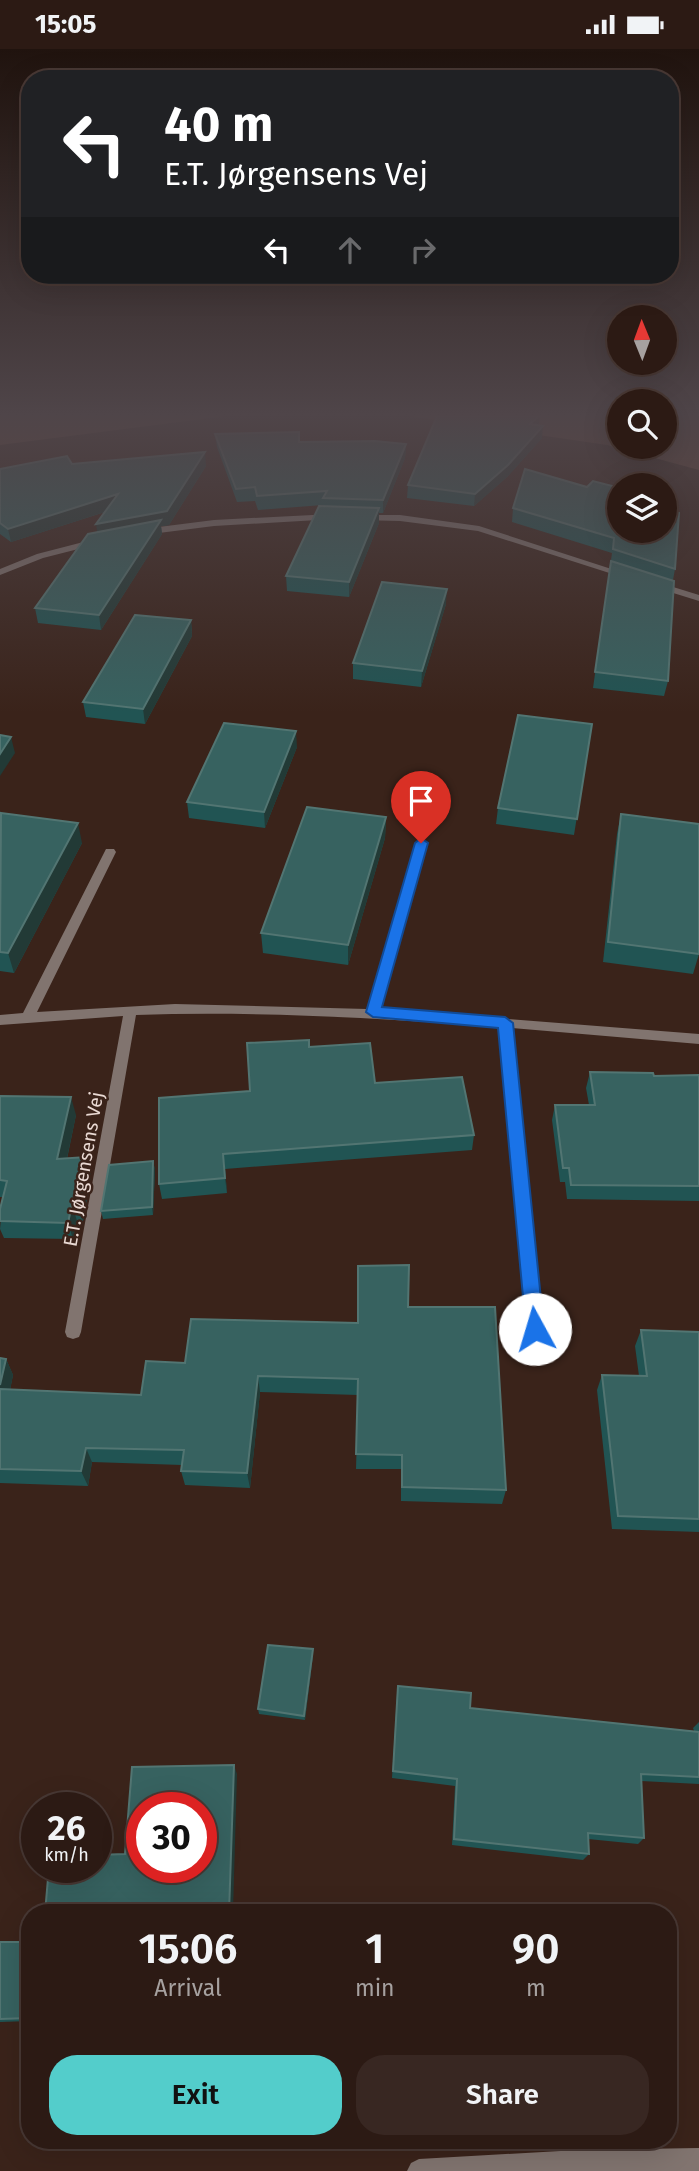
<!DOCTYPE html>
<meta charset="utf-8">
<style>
:root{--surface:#2c1a14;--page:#382722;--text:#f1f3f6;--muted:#a6a1a0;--line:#483834;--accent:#53cdcb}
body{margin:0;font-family:"Fira Sans",sans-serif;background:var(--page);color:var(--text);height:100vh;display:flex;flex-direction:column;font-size:26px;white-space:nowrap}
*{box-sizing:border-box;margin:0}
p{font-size:23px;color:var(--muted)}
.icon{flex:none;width:38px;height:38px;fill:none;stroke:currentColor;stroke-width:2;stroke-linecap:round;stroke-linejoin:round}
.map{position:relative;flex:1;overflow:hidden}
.drawer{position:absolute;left:21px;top:1855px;width:656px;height:245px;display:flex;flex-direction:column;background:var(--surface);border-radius:28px;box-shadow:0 7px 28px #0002,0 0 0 2px var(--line)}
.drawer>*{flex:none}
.banner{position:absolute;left:21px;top:21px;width:658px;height:214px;border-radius:28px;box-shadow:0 7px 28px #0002,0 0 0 2px var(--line);background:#202124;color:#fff;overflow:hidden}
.needle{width:46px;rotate:359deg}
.tools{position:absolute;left:607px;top:256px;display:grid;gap:14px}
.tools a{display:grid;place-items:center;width:70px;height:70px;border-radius:50%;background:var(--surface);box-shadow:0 7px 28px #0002,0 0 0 2px var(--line);font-size:35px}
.speed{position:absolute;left:21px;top:1743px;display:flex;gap:14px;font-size:35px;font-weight:700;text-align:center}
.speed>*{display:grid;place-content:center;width:91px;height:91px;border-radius:50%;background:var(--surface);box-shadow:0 7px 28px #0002,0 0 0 2px var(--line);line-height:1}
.speed small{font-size:18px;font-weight:400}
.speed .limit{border:10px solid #d22;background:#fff;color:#111}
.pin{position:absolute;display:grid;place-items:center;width:60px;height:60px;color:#fff;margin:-72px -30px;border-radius:50% 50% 50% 0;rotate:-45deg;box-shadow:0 0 7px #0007}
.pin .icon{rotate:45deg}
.me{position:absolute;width:77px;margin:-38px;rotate:354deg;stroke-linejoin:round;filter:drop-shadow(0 0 5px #0008)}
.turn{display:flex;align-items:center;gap:24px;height:147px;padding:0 28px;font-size:32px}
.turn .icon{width:91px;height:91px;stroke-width:2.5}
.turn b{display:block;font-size:49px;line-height:60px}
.lanes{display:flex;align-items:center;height:66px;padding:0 28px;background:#0003;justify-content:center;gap:35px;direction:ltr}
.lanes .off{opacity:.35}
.eta{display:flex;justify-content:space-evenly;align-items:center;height:119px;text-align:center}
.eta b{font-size:42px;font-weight:600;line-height:49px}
.button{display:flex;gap:14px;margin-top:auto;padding:14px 28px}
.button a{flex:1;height:80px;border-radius:28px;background:var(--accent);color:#111;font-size:28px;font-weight:600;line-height:80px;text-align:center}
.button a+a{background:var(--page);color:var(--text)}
.status{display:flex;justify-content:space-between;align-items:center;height:49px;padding:0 35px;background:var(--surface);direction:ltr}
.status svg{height:19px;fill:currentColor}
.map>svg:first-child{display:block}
</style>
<div class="status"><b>15:05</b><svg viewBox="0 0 49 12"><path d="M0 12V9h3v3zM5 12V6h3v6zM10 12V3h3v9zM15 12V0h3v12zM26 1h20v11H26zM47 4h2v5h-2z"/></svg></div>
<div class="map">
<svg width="699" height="2122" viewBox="0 0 699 2122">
<rect width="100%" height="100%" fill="#3a231a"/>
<g fill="#6c4637">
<path d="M 0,367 L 226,367 L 0,396 Z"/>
<path d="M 409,367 L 619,367 L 620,397 L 665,397 L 665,367 L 699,367 L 699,421 L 607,396 Z"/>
</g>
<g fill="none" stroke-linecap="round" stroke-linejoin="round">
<g fill="#81746f" fill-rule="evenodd">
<path d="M 332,465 L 335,466 L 335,470 L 214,477 L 143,486 L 139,483 L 143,480 L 214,471 Z"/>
<path d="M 362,466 L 400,466 L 479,477 L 633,527 L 625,529 L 478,482 L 400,472 L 359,471 L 359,467 Z"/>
<path d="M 95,490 L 99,493 L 98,495 L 43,509 L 0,526 L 0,520 L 37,505 Z"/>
<path d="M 657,533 L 699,546 L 699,552 L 654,538 L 654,534 Z"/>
<path d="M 421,790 L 427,794 L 380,960 L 699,985 L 699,995 L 512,979 L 543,1280 L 541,1285 L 535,1287 L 529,1285 L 527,1280 L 499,978 C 378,969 257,962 136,966 L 81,1283 L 79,1288 L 73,1290 L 67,1288 L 65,1283 L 123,967 L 0,976 L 0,966 L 23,964 L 106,800 L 114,800 L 116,803 L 37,963 L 175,955 L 367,960 L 415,794 Z"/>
<path d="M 699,2099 L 699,2122 L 407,2122 L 411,2114 L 419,2110 L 578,2101 Z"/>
</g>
</g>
<g fill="#215453">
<path d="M 539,376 L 542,389 L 507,428 L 474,457 L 407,449 L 408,436 Z"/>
<path d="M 215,385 L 300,393 L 406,395 L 405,409 L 383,464 L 379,464 L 379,474 L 349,548 L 287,542 L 286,527 L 324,458 L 323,456 L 258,461 L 255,452 L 237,453 L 217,398 Z"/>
<path d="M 206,417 L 169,476 L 161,477 L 162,485 L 101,581 L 38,574 L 35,559 L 97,483 L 105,463 L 11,493 L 0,485 L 0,420 Z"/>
<path d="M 525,420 L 675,520 L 673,531 L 668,632 L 664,647 L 593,639 L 612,504 L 512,473 L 513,459 Z"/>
<path d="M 446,555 L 421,638 L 353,630 L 353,614 Z"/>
<path d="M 191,571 L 192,587 L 145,675 L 86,668 L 83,653 Z"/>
<path d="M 592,675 L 574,786 L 496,775 L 498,759 Z"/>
<path d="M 297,698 L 265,779 L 189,769 L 187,753 Z"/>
<path d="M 0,765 L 82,794 L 14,924 L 0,922 Z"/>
<path d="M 621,765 L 699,905 L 693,925 L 603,913 L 617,785 Z"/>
<path d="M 386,768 L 385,789 L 348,916 L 263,904 L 261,884 Z"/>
<path d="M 309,998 L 474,1086 L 472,1101 L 225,1120 L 227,1144 L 162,1150 L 159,1135 L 250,1042 Z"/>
<path d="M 590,1023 L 654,1027 L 699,1026 L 699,1152 L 567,1150 L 565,1133 L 560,1133 L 552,1071 L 555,1056 L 589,1056 L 586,1039 Z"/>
<path d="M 0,1047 L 76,1066 L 67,1110 L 86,1108 L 91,1126 L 83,1172 L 77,1172 L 73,1190 L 4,1189 L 0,1180 L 3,1148 L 0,1148 Z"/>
<path d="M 153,1112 L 155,1121 L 153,1166 L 103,1170 L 101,1162 Z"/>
<path d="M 408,1258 L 506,1441 L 502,1455 L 401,1452 L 401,1420 L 356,1420 L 358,1346 L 260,1343 L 250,1439 L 185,1436 L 181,1422 L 182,1416 L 92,1413 L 88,1437 L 0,1434 L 0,1309 L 6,1310 L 13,1326 L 10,1341 L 141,1346 L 185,1314 L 358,1274 Z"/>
<path d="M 641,1281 L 699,1283 L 699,1483 L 612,1480 L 597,1341 L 602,1326 L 639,1327 L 635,1297 Z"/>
<path d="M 313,1606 L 305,1671 L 259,1665 L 258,1660 Z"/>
<path d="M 397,1645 L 470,1659 L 694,1682 L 693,1679 L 699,1673 L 699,1735 L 641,1732 L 644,1789 L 638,1795 L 588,1790 L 589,1805 L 583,1811 L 452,1796 L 455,1737 L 392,1729 Z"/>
<path d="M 30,1871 L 30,1972 L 0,1973 L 0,1893 L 24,1893 Z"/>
</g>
<g fill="#223a36">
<path d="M 539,367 L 540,367 L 539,377 L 530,375 Z"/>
<path d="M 543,377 L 542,389 L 507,428 L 474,457 L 475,445 Z"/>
<path d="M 406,395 L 405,409 L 383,464 L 383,451 Z"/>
<path d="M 205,403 L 206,417 L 169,476 L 161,477 L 162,485 L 101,581 L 99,566 L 98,489 L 96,475 Z"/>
<path d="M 118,445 L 120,458 L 11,493 L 8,480 Z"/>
<path d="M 379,459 L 379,474 L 349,548 L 349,533 Z"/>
<path d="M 447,540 L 446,555 L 421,638 L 422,622 Z"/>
<path d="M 191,571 L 192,587 L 145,675 L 143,660 Z"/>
<path d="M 296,682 L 297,698 L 265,779 L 264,763 Z"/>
<path d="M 11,688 L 15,704 L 0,727 L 0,705 Z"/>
<path d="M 386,768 L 385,789 L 348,916 L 348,896 Z"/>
<path d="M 78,774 L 82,794 L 14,924 L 8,904 Z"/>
<path d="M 71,1048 L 76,1066 L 63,1128 L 57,1110 Z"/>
<path d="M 223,1105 L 225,1120 L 227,1144 L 225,1129 Z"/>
<path d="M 86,1108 L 91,1126 L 83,1172 L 78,1155 Z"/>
<path d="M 153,1112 L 155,1121 L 153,1166 L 152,1158 Z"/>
<path d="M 72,1155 L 77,1172 L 73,1190 L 68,1174 Z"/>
<path d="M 6,1310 L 13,1326 L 7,1356 L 0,1342 L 0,1336 Z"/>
<path d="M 258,1327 L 260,1343 L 250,1439 L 247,1424 Z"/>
<path d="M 86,1399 L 92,1413 L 88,1437 L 81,1422 Z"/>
<path d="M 313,1600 L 313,1606 L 305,1671 L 304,1667 Z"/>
<path d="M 234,1716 L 237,1725 L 233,1864 L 229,1864 Z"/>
</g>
<g fill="#376260" stroke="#527572" stroke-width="2" fill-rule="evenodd">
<path d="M 437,367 L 539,367 L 530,375 L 543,377 L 508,416 L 475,445 L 408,436 Z"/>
<path d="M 299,383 L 299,393 L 375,392 L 406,395 L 383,451 L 323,449 L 327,442 L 257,447 L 255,438 L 236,440 L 215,385 Z"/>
<path d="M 205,403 L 167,462 L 96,475 L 118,445 L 8,480 L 0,474 L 0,420 L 67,407 L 72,415 Z"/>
<path d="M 525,420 L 587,438 L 593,432 L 620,439 L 620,481 L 665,481 L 665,460 L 679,464 L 675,520 L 613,500 L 614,489 L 513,459 Z"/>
<path d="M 319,457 L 379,459 L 349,533 L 286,527 Z"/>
<path d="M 161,471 L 99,566 L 35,559 L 88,485 Z"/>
<path d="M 611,512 L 674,532 L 668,632 L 595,623 Z"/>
<path d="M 382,533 L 447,540 L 422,622 L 353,614 Z"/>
<path d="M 135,566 L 191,571 L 143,660 L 83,653 Z"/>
<path d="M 518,666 L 592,675 L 577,770 L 498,759 Z"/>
<path d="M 224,674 L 296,682 L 264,763 L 187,753 Z"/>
<path d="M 0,686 L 11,688 L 0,705 Z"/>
<path d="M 307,758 L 386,768 L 348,896 L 261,884 Z"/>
<path d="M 1,764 L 78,774 L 8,904 L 0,903 Z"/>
<path d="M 621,765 L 699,775 L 699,905 L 608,893 Z"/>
<path d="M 309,991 L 309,998 L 370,994 L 375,1034 L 462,1028 L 474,1086 L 223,1105 L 225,1129 L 159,1135 L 159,1049 L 250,1042 L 247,994 Z"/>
<path d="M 590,1023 L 653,1024 L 654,1027 L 699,1026 L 699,1137 L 571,1136 L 569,1119 L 563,1119 L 555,1056 L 595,1056 Z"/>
<path d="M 0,1047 L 71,1048 L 57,1110 L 86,1108 L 78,1155 L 72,1155 L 68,1174 L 0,1172 L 0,1160 L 7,1132 L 0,1131 Z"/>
<path d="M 153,1112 L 152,1158 L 101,1162 L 109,1116 Z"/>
<path d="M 409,1216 L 408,1258 L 495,1258 L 506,1441 L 402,1438 L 402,1406 L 356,1405 L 358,1330 L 258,1327 L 247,1424 L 181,1422 L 184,1401 L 86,1399 L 81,1422 L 0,1420 L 0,1340 L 141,1346 L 146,1312 L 185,1314 L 191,1270 L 358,1274 L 358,1217 Z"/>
<path d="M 641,1281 L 699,1283 L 699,1470 L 618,1467 L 602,1326 L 647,1327 Z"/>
<path d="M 0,1309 L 6,1310 L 0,1336 Z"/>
<path d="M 268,1596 L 313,1600 L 304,1667 L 258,1660 Z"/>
<path d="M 398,1637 L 471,1644 L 470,1659 L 699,1683 L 699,1728 L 641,1725 L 644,1789 L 588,1784 L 589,1805 L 454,1790 L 457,1730 L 393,1722 Z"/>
<path d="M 234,1716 L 229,1864 L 45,1864 L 49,1818 L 96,1818 L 96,1806 L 125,1805 L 132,1718 ZM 142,1759 L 201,1759 L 201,1818 L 142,1818 Z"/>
<path d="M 27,1871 L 30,1871 L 30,1969 L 0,1970 L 0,1893 L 24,1893 Z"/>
</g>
<linearGradient id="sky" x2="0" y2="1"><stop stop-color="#20130e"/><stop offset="0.55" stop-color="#4f4549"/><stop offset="1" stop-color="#4f4549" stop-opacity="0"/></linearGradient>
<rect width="699" height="664" fill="url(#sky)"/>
<path fill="#1a73e8" stroke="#114b97" stroke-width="2" d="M 421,789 L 428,794 L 382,958 L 505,968 L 513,974 L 544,1280 L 541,1286 L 535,1288 L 529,1286 L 526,1280 L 498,979 L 373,968 L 366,963 L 415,794 Z"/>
<g text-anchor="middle" stroke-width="5" stroke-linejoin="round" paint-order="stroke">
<g font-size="19" fill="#e9d9d3" stroke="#3a231a">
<text transform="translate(83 1120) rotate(-80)" y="7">E.T. Jørgensens Vej</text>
</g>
</g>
</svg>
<div class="tools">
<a><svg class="needle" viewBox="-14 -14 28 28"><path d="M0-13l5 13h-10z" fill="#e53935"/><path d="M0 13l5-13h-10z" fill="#a6a1a0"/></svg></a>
<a><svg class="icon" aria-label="search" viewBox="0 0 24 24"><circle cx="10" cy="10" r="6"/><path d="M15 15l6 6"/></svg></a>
<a><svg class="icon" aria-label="layers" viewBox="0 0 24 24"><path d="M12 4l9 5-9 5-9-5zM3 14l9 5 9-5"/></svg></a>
</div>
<div class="speed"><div>26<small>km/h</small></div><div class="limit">30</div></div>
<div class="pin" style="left:421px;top:794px;background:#d93025"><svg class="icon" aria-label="arrive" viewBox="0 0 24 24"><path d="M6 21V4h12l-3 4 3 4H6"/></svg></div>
<svg class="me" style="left:535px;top:1280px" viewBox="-20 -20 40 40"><circle r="19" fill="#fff"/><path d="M0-13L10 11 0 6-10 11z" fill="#1a73e8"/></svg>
<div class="banner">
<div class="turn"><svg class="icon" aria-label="left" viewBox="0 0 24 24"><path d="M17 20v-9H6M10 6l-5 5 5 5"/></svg><div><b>40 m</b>E.T. Jørgensens Vej</div></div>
<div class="lanes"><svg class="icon" aria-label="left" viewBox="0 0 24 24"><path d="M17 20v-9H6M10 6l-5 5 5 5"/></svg><svg class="icon off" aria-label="ahead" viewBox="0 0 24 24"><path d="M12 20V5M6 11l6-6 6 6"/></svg><svg class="icon off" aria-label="right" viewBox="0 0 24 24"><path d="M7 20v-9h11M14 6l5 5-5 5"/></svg></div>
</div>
<section class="drawer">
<div class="eta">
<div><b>15:06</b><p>Arrival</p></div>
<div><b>1</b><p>min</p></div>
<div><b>90</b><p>m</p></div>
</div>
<div class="button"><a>Exit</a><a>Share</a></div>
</section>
</div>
